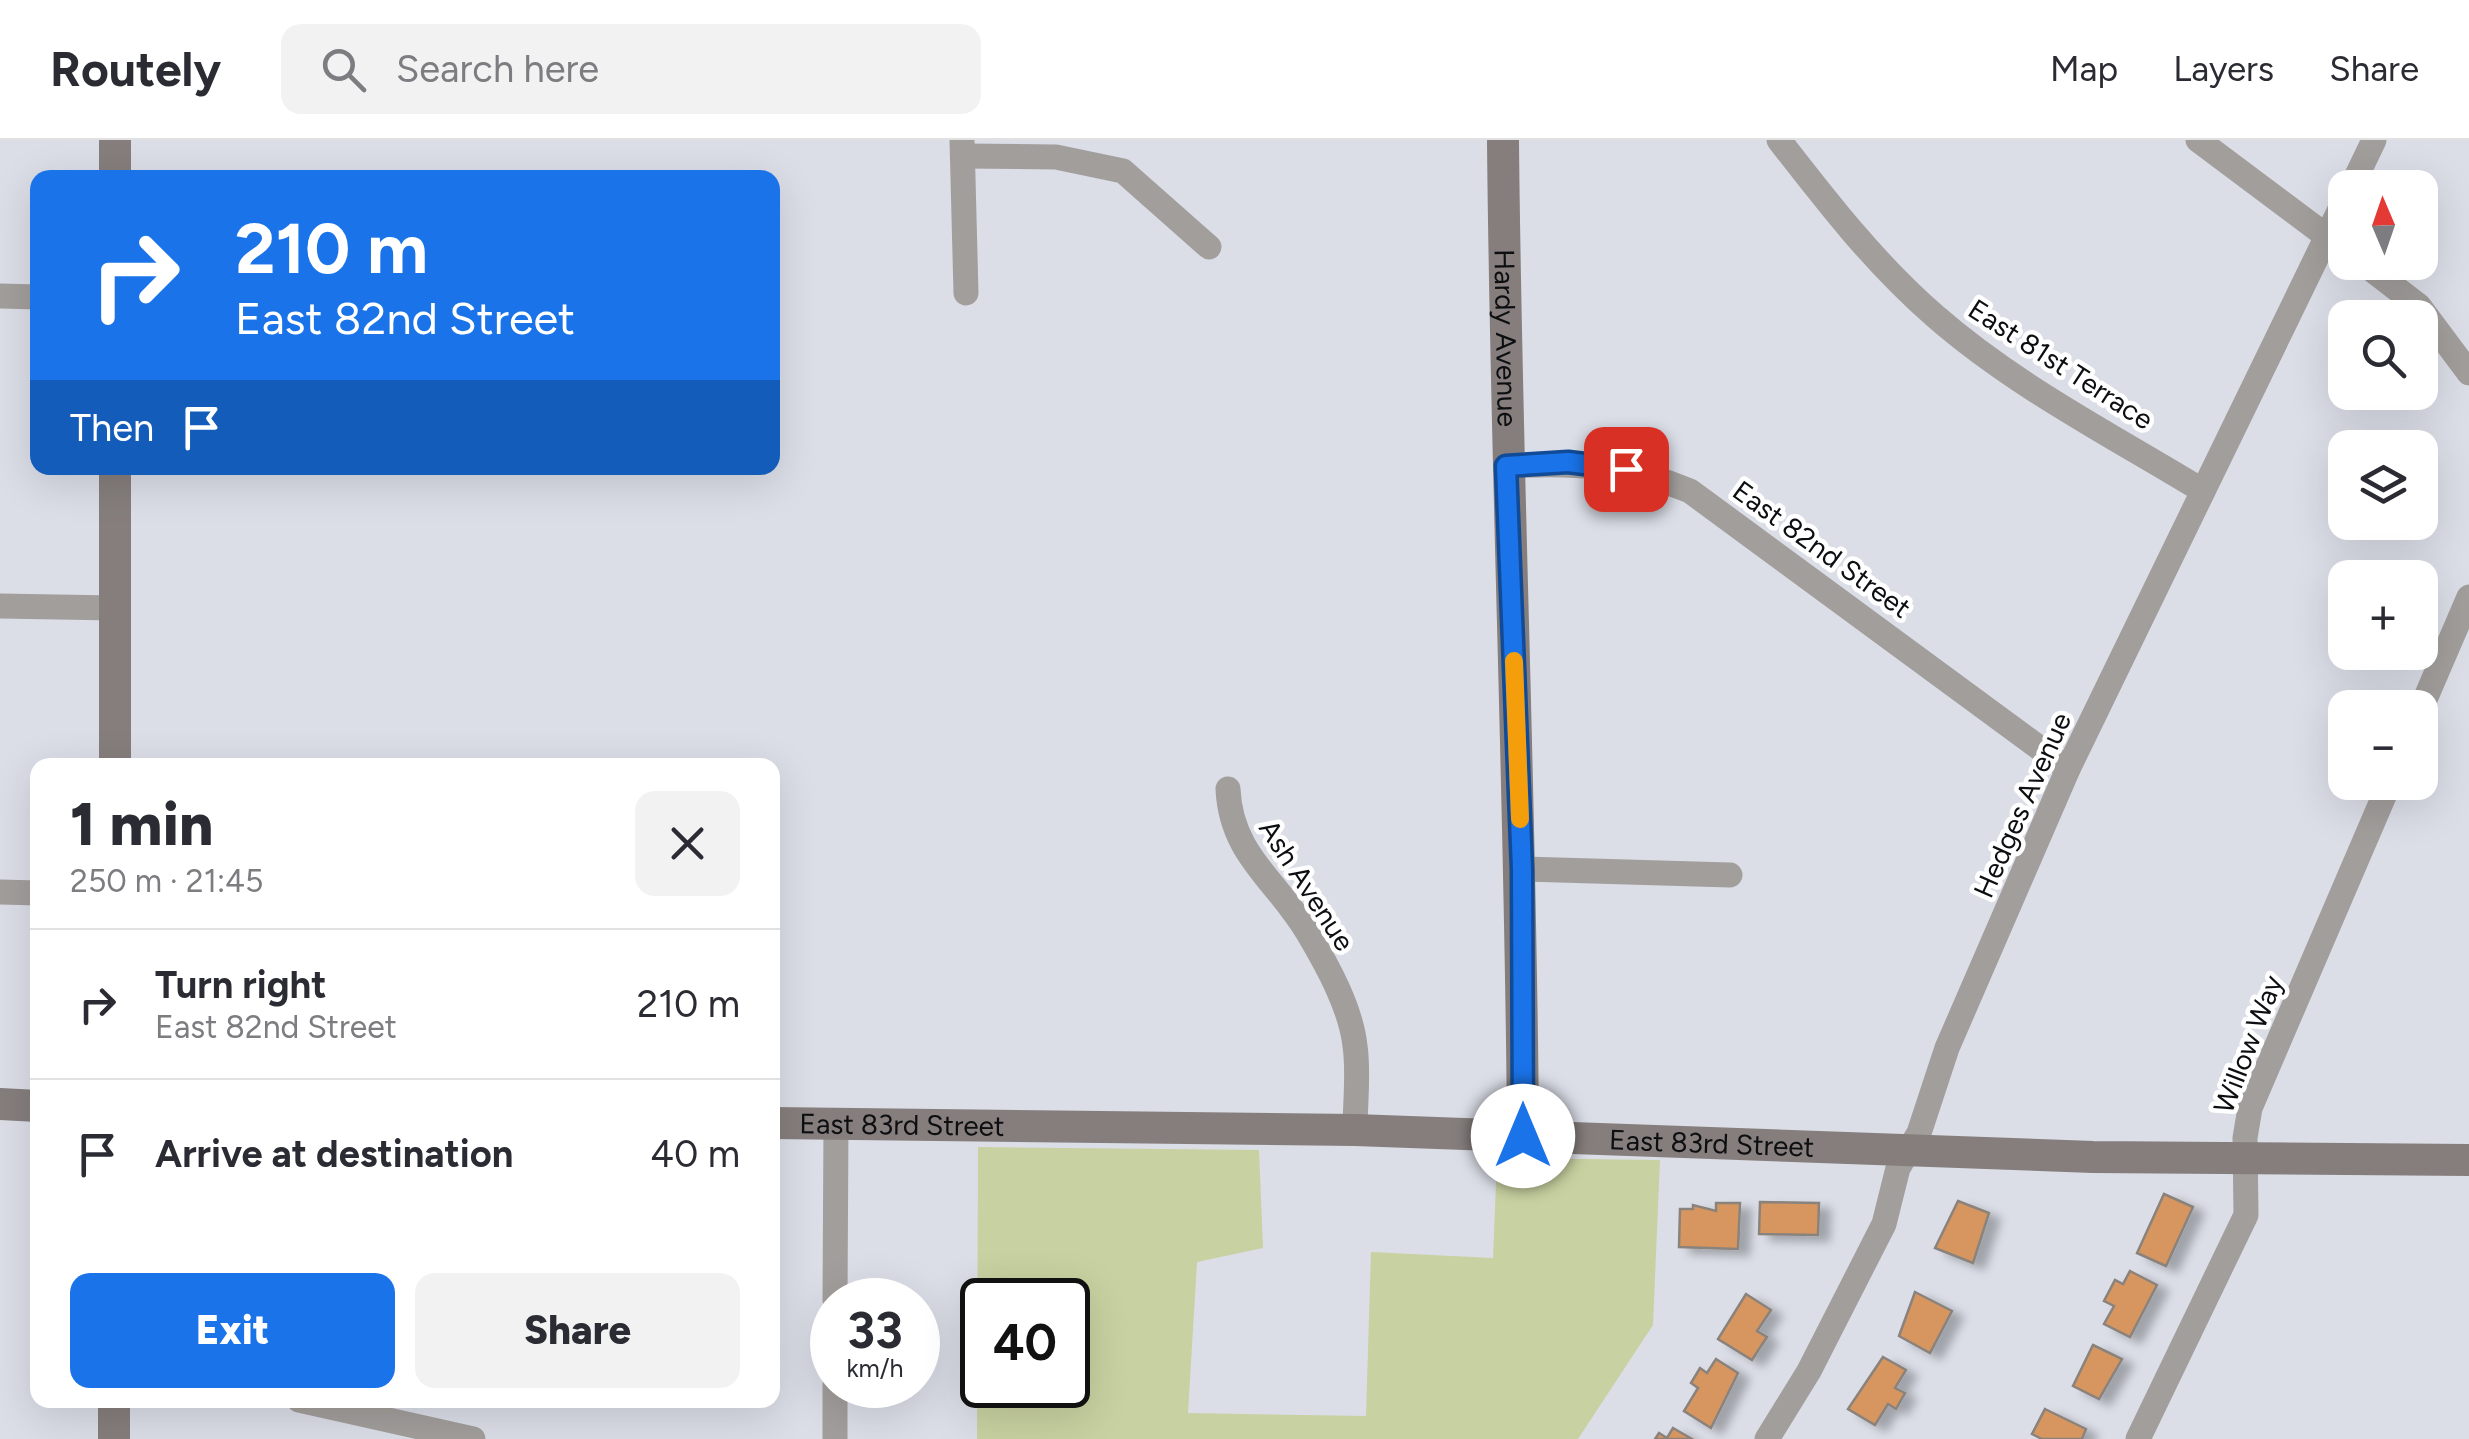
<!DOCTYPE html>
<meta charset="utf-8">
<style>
:root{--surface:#fff;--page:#f2f2f3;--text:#2b2b33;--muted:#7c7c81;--line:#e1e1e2;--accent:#1a73e8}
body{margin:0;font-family:Figtree,sans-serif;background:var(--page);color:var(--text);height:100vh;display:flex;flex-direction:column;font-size:38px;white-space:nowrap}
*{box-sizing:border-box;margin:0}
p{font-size:32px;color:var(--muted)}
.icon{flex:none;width:55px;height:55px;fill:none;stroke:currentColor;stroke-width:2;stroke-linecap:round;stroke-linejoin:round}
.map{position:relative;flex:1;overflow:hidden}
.drawer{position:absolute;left:30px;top:618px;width:750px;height:650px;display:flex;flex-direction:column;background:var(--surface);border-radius:20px;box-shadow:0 10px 40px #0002}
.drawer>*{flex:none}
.top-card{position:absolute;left:30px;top:30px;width:750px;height:305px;border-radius:20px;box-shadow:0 10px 40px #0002;background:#1a73e8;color:#fff;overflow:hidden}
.needle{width:65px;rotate:358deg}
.controls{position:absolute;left:2328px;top:30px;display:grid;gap:20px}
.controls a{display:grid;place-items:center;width:110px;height:110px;border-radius:20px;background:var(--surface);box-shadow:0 10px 40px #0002;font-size:50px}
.speed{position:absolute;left:810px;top:1138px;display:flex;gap:20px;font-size:50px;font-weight:700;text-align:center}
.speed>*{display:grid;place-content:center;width:130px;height:130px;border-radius:50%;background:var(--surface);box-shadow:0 10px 40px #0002;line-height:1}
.speed small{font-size:25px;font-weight:400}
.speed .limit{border:5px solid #111;border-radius:15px;background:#fff;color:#111}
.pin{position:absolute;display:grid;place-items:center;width:85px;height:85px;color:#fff;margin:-42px;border-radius:20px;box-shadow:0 5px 15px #0006}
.me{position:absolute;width:110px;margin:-55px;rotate:0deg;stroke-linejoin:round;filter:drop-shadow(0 0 8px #0008)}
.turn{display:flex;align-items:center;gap:35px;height:210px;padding:0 40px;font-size:45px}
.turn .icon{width:130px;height:130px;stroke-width:2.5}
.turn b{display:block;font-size:70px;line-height:85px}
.then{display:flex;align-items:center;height:95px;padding:0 40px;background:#0003;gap:20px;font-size:38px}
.round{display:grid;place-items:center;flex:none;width:105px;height:105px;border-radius:20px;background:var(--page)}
.summary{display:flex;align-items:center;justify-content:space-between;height:170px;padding:0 40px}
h1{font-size:60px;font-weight:800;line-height:75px}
.button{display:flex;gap:20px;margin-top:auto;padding:20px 40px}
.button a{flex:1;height:115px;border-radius:20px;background:var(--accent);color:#fff;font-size:40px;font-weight:800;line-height:115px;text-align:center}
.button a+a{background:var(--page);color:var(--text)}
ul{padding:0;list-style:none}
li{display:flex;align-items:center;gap:30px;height:150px;padding:0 40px;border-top:2px solid var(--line)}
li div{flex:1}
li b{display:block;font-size:38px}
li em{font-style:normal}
header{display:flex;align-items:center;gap:60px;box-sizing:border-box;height:140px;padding:0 50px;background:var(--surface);border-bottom:2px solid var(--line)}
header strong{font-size:48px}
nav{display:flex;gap:55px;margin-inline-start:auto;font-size:35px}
.search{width:700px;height:90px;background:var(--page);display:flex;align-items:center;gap:25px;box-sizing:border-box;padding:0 35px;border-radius:20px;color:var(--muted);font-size:38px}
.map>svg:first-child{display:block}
</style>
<header>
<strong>Routely</strong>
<div class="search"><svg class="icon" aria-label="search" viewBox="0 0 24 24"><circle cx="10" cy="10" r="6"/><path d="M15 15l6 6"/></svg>Search here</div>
<nav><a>Map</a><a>Layers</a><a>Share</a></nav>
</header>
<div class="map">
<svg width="2469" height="1299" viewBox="0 0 2469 1299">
<defs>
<filter id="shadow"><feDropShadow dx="11" dy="6" stdDeviation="5" flood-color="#0004"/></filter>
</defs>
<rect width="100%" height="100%" fill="#dbdee7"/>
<path fill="#c8d1a1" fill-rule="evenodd" d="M 978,1007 L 1259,1010 L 1263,1108 L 1197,1122 L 1188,1273 L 1366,1276 L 1371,1112 L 1493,1118 L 1497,1018 L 1660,1020 L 1653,1185 L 1578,1299 L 977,1299 ZM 1068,1160 L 1068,1245 L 982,1245 L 982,1160 Z"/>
<g fill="#d7965e" stroke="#8a827c" stroke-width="2.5" filter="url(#shadow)">
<path d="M 2164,1054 L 2193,1067 L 2166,1126 L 2137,1113 Z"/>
<path d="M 1958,1061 L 1989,1073 L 1973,1123 L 1935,1108 Z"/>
<path d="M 1760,1062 L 1819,1063 L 1818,1095 L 1759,1094 Z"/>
<path d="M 1716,1063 L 1740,1063 L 1738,1109 L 1679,1107 L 1680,1069 L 1693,1069 L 1693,1065 L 1716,1071 Z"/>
<path d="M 2130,1131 L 2157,1145 L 2130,1197 L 2104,1184 L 2114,1166 L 2104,1161 L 2115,1140 L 2123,1144 Z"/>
<path d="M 1915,1152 L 1952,1171 L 1930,1213 L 1899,1196 Z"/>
<path d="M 1746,1154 L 1771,1170 L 1757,1191 L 1767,1197 L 1752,1220 L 1718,1199 Z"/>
<path d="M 2093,1205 L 2122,1219 L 2099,1259 L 2073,1246 Z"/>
<path d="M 1883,1217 L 1906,1230 L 1895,1248 L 1905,1253 L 1896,1269 L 1888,1264 L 1875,1285 L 1848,1269 Z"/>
<path d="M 1716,1219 L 1738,1233 L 1711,1288 L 1684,1271 L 1698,1248 L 1691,1243 L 1700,1228 L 1707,1233 Z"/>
<path d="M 2045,1269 L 2086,1289 L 2082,1299 L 2042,1299 L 2032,1294 Z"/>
<path d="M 1673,1288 L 1692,1299 L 1655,1299 L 1659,1293 L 1667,1298 Z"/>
</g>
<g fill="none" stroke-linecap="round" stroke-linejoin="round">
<g stroke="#a29e9c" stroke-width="25">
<path d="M 962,0 L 966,153"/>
<path d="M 1779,0 C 1827,62 1875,124 1935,176 C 2015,246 2113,296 2203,351"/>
<path d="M 2198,0 L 2345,110"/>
<path d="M 964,16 L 1056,17 L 1123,31 L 1209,107"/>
<path d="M 2351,48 L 2374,0"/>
<path d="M 2362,122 L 2419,166 L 2469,233"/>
<path d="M 0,156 L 38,157"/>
<path d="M 1506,326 C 1574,322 1627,325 1690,351 L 2068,629"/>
<path d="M 0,466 L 115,468"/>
<path d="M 2420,571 L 2469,457"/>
<path d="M 1228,649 C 1231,715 1276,739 1308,793 C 1327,825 1351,868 1355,906 C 1359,933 1355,963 1355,990"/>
<path d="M 1522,729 L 1730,735"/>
<path d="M 0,752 L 38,753"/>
<path d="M 835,1160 L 836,984"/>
<path d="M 299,1260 L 473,1299"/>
<path d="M 835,1299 L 835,1245"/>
<path d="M 1767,1299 L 1809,1231 L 1884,1084 L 1898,1028 L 1919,993 L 1947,908 L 2068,629 L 2345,59"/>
<path d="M 2138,1299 L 2246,1075 L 2245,998 L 2250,968 L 2390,642"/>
</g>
<g stroke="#857e7c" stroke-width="32">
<path id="s1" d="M 1503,0 C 1506,332 1521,664 1523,996"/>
<path d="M 115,38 L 115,0"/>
<path d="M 115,625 L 115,328"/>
<path d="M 0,964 L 38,966"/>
<path id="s2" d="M 772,983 L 1355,990 L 2093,1017 L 2469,1020"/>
<path d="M 114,1299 L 114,1260"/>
</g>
</g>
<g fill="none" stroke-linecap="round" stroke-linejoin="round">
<g stroke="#114b97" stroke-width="25">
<path id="route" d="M 1523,996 L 1522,729 L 1506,326 L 1568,322 L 1626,329"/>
</g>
<use href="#route" stroke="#1a73e8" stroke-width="18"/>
<path stroke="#f59e0b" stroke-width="18" d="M 1514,521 L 1520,679"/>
</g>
<g text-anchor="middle" stroke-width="9" stroke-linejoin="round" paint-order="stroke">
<g font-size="28" fill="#0d0e11" stroke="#fff">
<text dy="10" stroke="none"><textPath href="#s1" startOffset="198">Hardy Avenue</textPath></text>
<text transform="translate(2061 224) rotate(33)" y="10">East 81st Terrace</text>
<text transform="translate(1822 409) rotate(36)" y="10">East 82nd Street</text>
<text transform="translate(2022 665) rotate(-66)" y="10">Hedges Avenue</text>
<text transform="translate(1307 745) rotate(57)" y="10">Ash Avenue</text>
<text transform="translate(2248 904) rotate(-69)" y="10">Willow Way</text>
<text dy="10" stroke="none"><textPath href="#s2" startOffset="130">East 83rd Street</textPath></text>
<text dy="10" stroke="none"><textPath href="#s2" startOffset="940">East 83rd Street</textPath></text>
</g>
</g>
</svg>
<div class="controls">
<a><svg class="needle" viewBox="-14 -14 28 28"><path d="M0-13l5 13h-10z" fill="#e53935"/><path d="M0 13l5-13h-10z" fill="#7c7c81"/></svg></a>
<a><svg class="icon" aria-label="search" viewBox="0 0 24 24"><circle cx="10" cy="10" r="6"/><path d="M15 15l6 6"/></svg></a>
<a><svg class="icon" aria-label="layers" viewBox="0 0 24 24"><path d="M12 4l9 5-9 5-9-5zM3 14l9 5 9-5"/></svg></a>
<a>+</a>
<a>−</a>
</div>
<div class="speed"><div>33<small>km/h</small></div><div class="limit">40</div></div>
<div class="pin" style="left:1626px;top:329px;background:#d93025"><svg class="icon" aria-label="arrive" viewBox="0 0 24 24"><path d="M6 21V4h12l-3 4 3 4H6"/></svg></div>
<svg class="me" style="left:1523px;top:996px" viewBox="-20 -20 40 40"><circle r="19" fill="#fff"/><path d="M0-13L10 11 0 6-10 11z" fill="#1a73e8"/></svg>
<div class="top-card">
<div class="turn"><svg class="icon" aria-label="right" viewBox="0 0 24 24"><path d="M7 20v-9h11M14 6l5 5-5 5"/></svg><div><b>210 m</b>East 82nd Street</div></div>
<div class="then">Then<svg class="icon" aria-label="arrive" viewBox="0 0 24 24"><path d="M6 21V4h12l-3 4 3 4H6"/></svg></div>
</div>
<section class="drawer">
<div class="summary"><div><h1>1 min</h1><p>250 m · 21:45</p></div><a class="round"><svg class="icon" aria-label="close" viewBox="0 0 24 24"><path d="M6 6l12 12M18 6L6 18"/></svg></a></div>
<ul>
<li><svg class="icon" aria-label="right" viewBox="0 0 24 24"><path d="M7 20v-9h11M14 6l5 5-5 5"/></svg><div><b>Turn right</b><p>East 82nd Street</p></div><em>210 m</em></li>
<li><svg class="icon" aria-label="arrive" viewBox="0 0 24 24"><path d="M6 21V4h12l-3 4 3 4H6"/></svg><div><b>Arrive at destination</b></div><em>40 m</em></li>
</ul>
<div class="button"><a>Exit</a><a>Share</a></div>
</section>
</div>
